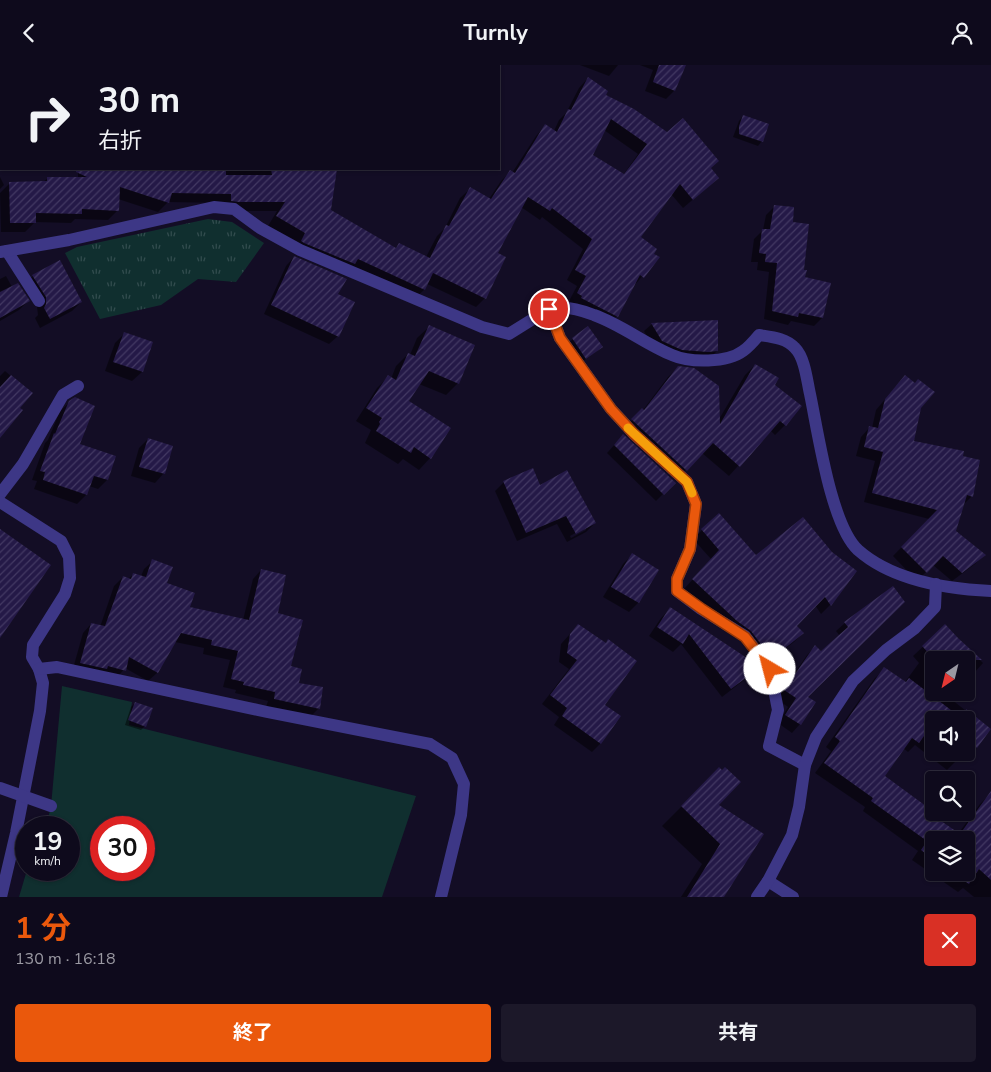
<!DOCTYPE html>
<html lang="ja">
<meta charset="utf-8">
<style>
:root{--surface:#0e0a1c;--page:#1c1829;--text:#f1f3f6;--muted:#9b9aa3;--line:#2e2b3b;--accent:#ea580c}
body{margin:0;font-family:"Nunito Sans","Noto Sans JP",sans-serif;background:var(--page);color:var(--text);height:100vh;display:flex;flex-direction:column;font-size:19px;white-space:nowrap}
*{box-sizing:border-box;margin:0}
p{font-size:16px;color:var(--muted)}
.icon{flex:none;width:28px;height:28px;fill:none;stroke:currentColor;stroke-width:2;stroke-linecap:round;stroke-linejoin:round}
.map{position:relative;height:832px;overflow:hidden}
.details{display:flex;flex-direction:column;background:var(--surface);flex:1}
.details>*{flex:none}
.hud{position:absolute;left:0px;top:0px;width:500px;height:105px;box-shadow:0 1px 4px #0004,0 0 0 1px var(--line);background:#0e0a1c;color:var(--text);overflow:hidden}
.needle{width:32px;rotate:215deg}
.controls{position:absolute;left:925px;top:586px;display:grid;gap:10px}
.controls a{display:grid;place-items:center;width:50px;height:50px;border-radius:5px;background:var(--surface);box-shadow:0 1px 4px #0004,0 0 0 1px var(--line);font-size:25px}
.speed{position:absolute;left:15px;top:751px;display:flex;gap:10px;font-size:25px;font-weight:700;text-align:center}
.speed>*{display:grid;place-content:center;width:65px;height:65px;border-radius:50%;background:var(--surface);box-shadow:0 1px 4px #0004,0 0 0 1px var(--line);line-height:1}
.speed small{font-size:12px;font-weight:400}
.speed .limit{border:8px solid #d22;background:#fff;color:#111}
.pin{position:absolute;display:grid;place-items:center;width:42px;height:42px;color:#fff;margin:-21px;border:2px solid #fff;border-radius:50%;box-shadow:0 1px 5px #0007}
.me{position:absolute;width:55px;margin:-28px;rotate:323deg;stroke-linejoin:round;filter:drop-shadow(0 0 4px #0008)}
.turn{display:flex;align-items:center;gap:18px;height:105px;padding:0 15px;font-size:22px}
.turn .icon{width:65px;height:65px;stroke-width:2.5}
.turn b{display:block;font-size:35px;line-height:42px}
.round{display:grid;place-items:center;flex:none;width:52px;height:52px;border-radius:5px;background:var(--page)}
.summary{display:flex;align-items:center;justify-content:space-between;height:85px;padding:0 15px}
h1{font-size:30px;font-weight:700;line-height:38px;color:var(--accent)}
.cta{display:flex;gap:10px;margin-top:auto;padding:10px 15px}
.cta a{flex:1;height:58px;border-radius:5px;background:var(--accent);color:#fff;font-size:20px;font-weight:700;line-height:58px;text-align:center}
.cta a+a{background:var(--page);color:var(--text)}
header{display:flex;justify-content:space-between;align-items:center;height:65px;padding:0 15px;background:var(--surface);font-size:22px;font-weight:700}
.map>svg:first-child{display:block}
</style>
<header><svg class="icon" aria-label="back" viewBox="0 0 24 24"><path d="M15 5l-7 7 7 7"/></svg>Turnly<svg class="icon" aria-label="person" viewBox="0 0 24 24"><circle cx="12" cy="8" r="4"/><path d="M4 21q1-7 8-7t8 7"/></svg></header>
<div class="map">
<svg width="991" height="832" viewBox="0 0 991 832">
<defs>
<pattern id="park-tufts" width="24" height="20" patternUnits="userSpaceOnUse" patternTransform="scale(1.25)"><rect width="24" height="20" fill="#102f2f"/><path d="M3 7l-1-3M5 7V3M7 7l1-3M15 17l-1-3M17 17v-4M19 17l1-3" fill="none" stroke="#324c4e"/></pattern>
<pattern id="building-hatch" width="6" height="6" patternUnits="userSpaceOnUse" patternTransform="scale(1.25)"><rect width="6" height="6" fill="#241947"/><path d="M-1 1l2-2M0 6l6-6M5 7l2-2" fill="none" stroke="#433963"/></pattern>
</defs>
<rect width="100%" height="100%" fill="#130d25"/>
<path fill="url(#park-tufts)" d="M 208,154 L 232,157 L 264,178 L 236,217 L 198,214 L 161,240 L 100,254 L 65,188 L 77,182 Z"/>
<path fill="#102f2f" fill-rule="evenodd" d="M 62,621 L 132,637 L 129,660 L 416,731 L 382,832 L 19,832 L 27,805 L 69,805 L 69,762 L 46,762 L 51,741 ZM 101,762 L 144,762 L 144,805 L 101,805 Z"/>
<g fill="#0007" fill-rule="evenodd">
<path d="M 580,0 L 618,0 L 609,11 Z"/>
<path d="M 640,0 L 684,0 L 674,26 L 666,34 L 645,26 L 653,5 Z"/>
<path d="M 588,13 L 604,30 L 710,103 L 718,113 L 683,143 L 671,129 L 639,172 L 652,189 L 658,193 L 633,222 L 617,251 L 607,260 L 568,238 L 577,221 L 567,215 L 583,184 L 542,152 L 540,155 L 521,142 L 496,189 L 485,233 L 476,242 L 427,219 L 424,225 L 414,234 L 296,178 L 268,161 L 277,146 L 228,146 L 222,138 L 168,137 L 158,147 L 118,134 L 118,145 L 108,155 L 75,154 L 71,158 L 35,157 L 25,167 L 1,167 L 0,128 L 10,118 L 43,117 L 48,113 L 78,113 L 78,104 L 336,104 L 329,146 L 395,184 L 399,180 L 426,192 L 437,171 L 445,163 L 460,133 L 470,124 L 489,134 L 501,116 L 510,107 L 512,108 L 536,71 L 545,61 L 554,66 L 559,55 L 566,48 L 579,23 ZM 604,65 L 638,89 L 623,110 L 591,90 Z"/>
<path d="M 743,51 L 762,76 L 758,81 L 733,72 L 739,56 Z"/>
<path d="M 0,112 L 4,120 L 0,124 Z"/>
<path d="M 775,141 L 791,158 L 804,213 L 822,253 L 814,261 L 791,256 L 788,260 L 764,254 L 769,207 L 757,205 L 758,197 L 751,197 L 754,174 L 763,165 L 766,150 Z"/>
<path d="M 294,192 L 338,271 L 329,279 L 264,249 L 286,201 Z"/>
<path d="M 6,211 L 12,222 L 28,236 L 19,245 L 0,256 L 0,214 Z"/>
<path d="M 33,211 L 81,237 L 72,246 L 40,263 L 35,253 L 38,250 L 37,242 L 24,220 Z"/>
<path d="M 652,259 L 717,286 L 709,294 L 654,284 L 644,266 Z"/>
<path d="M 429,262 L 458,318 L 446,330 L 419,319 L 408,336 L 430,393 L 419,405 L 403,394 L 398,399 L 365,378 L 371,365 L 356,356 L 377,323 L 388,312 L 391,314 L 396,301 L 408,289 L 410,290 L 417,273 Z"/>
<path d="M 588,263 L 597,286 L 582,297 L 568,278 Z"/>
<path d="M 124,269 L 152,278 L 142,307 L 132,316 L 105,306 L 115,278 Z"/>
<path d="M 755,300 L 773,320 L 785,360 L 775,370 L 770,365 L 729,411 L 702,388 L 676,415 L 622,365 L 643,345 L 668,312 L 679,302 L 718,356 L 745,310 Z"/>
<path d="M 5,306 L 31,328 L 18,343 L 0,371 L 0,311 Z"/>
<path d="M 896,321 L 920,343 L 913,377 L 961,392 L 972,431 L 963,440 L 954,466 L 984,490 L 975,499 L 952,516 L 933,500 L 917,516 L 893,491 L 929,454 L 864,437 L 875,396 L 856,391 L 861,372 L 870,362 L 872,363 L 876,345 Z"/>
<path d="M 70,337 L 78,379 L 114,392 L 107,415 L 98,424 L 89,421 L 86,430 L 77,439 L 34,424 L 37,416 L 32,415 L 45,378 L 48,375 L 60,346 Z"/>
<path d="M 148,374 L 164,408 L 155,418 L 131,411 L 139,383 Z"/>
<path d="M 616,378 L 674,418 L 656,436 L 607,388 Z"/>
<path d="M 504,417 L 595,458 L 586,467 L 567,477 L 557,459 L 517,476 L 495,426 ZM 586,462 L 586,465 L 571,473 L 570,471 Z"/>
<path d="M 702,465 L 756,492 L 855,506 L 830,540 L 821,549 L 815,540 L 795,561 L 803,568 L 794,577 L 764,600 L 742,575 L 684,524 L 711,494 L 693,474 Z"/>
<path d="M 632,490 L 657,505 L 638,538 L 629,547 L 603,532 L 623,499 Z"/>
<path d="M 153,496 L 166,519 L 188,543 L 243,555 L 253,514 L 261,505 L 276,549 L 289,602 L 297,619 L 319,643 L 310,652 L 266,642 L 268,636 L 235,628 L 236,625 L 223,622 L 230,595 L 203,589 L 204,583 L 175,577 L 157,608 L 148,616 L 125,603 L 116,614 L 72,607 L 83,568 L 91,559 L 100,562 L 114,521 L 123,512 L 128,514 L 134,509 L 141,511 L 144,504 Z"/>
<path d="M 893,523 L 806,632 L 800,659 L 792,668 L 778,658 L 788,642 L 777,634 L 807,590 L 815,582 L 821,588 L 840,571 L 836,566 L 845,558 Z"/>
<path d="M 670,544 L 757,603 L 748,612 L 722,632 L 681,579 L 673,587 L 649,571 L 661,553 Z"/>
<path d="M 578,560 L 603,640 L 619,652 L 600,679 L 592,687 L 554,660 L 559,652 L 542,639 L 569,604 L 559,597 L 561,579 Z"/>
<path d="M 945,561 L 983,598 L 966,617 L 966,595 L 934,595 L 934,628 L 957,628 L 951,634 L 990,665 L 967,691 L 963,688 L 966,688 L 966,655 L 934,655 L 934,688 L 962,688 L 956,696 L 947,705 L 915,680 L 908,687 L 903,683 L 883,711 L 926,747 L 958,769 L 980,739 L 989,730 L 991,731 L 991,832 L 974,832 L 963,823 L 958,827 L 912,795 L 918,786 L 863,746 L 865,742 L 815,708 L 831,686 L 826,682 L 875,613 L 885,604 L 905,617 L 919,598 L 913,591 ZM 934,775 L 966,775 L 966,808 L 934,808 Z"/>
<path d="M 135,638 L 145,661 L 141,665 L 125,660 L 131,642 Z"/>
<path d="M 719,704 L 717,740 L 763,769 L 723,832 L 681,832 L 702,799 L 662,761 Z"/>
</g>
<g fill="url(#building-hatch)" fill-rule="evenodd">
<path d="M 659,0 L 686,0 L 675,26 L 653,17 Z"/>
<path d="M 588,12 L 608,26 L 606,30 L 634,44 L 667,67 L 683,53 L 719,96 L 711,103 L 719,113 L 693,135 L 680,119 L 641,172 L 657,184 L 654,189 L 660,192 L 644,213 L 640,210 L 618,252 L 581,233 L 582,231 L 577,228 L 586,211 L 575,205 L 592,174 L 552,143 L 550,146 L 528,132 L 498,188 L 506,192 L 486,234 L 433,208 L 425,225 L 358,194 L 355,199 L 304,178 L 301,176 L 305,168 L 276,151 L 285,137 L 239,137 L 231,136 L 231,129 L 172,128 L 169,138 L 120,122 L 119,146 L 82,144 L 82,149 L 36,148 L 36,158 L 10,158 L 9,117 L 47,116 L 47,112 L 87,112 L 76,107 L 76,104 L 226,104 L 226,110 L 272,110 L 271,104 L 337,104 L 331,145 L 396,183 L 399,178 L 430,193 L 446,160 L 449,161 L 470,122 L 491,134 L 510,105 L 515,108 L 545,59 L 557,67 L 568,44 L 571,45 ZM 611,54 L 647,79 L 624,109 L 593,90 Z"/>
<path d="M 743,50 L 769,59 L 763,77 L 739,69 L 739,61 Z"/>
<path d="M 774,140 L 794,142 L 793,157 L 809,159 L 804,205 L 807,205 L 805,212 L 831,218 L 823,253 L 799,248 L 798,252 L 772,246 L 777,198 L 765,197 L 766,189 L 759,188 L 762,164 L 770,164 Z"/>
<path d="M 294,191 L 347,214 L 338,229 L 355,237 L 339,272 L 271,240 Z"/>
<path d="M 60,195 L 82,237 L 50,254 L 44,243 L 46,239 L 46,232 L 32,210 Z"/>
<path d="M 18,218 L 30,236 L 0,253 L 0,227 Z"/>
<path d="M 718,255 L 718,286 L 708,287 L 682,285 L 662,276 L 651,258 Z"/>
<path d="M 429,260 L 475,280 L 459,319 L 429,306 L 409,336 L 451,363 L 431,394 L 414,382 L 411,388 L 376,366 L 380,359 L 379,357 L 382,353 L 366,343 L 388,310 L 396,315 L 408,288 L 415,291 Z"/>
<path d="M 588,261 L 603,282 L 586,294 L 572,273 Z"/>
<path d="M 124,267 L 153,277 L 143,307 L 113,297 Z"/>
<path d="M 755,299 L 779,313 L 775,320 L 802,341 L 786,361 L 780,356 L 740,402 L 713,378 L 687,406 L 631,354 L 642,343 L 644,345 L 678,301 L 694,303 L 719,321 L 720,359 Z"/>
<path d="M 11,310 L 33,328 L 20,343 L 23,345 L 0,373 L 0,322 Z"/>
<path d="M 905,310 L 915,318 L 918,314 L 935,327 L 921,343 L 914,376 L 964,386 L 963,391 L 980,395 L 973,432 L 967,430 L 956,466 L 986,490 L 962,508 L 943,491 L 927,508 L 901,482 L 937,445 L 872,428 L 883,387 L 864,382 L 869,361 L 878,363 L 885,334 Z"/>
<path d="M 75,332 L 95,341 L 80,379 L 116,391 L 108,415 L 94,411 L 87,430 L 43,415 L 45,407 L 40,406 L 54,368 L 55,369 L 69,336 Z"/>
<path d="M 623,369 L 676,418 L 664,430 L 614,380 Z"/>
<path d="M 148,373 L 173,381 L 165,409 L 139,402 Z"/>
<path d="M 533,403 L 540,420 L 567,405 L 596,458 L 576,469 L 566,451 L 526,468 L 503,416 Z"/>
<path d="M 719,448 L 756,490 L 803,452 L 832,487 L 857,506 L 831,541 L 825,532 L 797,561 L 804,568 L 774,592 L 763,582 L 751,566 L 737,556 L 692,514 L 719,485 L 701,464 Z"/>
<path d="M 0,464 L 51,500 L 0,573 Z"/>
<path d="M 632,488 L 659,505 L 639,538 L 611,522 Z"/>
<path d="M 152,494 L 173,502 L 167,518 L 195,528 L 190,542 L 249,555 L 261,504 L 286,510 L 278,548 L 303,555 L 291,601 L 302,604 L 299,618 L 323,622 L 320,644 L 274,634 L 275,627 L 243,620 L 244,617 L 231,614 L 238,586 L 211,580 L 212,575 L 181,568 L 158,608 L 129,592 L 126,606 L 108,601 L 107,604 L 80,598 L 91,558 L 105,561 L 123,511 L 131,514 L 133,508 L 146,512 Z"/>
<path d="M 893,521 L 905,537 L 808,632 L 816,637 L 801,660 L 785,650 L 796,633 L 784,625 L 815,580 L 821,586 L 848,562 L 844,557 Z"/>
<path d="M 670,542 L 756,599 L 759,603 L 731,624 L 689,569 L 683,579 L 657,562 Z"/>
<path d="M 578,559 L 606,578 L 608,574 L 637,596 L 605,640 L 621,651 L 601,679 L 562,651 L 567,643 L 550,630 L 577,595 L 567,588 L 570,569 Z"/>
<path d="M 945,559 L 958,573 L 982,595 L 935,595 L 922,581 Z"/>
<path d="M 884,602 L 906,617 L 909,613 L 964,655 L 934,655 L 934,679 L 924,671 L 919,678 L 912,673 L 885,711 L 930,744 L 928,747 L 960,769 L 991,726 L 991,815 L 979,804 L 969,819 L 952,808 L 966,808 L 966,775 L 934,775 L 934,795 L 921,785 L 927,776 L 871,736 L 873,733 L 824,698 L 840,676 L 835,672 Z"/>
<path d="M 135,637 L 153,643 L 146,662 L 128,655 Z"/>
<path d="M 966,644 L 991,664 L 977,683 L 971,678 L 966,684 Z"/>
<path d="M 719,702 L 722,705 L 725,702 L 741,717 L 719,740 L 764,769 L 724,832 L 687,832 L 720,779 L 681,741 Z"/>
</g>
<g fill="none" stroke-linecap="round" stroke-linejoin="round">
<g stroke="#3d3786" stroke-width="12">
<path d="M 7,186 L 39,236"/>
<path d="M 0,429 L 23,399 L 63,330 L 78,321"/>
</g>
<g stroke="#3d3786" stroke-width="12">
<path d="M 0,187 L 69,175 L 214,142 L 234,144 L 260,163 L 300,185 L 482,262 L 509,269 L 549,244 L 560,273 L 611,344 L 634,369 L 687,417 L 696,439 L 690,484 L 677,514 L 677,526 L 701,544 L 745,571 L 770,604 L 778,645 L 769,681 L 805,700"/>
<path d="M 549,244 C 563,240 581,245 594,250 C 622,260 645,279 672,290 C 690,298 727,298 743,286 C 749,282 754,276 759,270 C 772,272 786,273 795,283 C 805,293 807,316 810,329 C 818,367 831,460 858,485 C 892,515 947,524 991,526"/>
<path d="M 0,437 L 61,476 L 69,492 L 70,513 L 65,529 L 33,580 L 32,592 L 39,604 L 43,618 L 40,646 L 16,768 L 1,832"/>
<path d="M 39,604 L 57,602 L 267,647 L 430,679 L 452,693 L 464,719 L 461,750 L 441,832"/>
<path d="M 768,816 L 793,832"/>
<path d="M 757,832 L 768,816 L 792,770 L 799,742 L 805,700 L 816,672 L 853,616 L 886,585 L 914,564 L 935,542 L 936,519"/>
</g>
<path stroke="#3d3786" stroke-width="12" d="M 0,723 L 51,741"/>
</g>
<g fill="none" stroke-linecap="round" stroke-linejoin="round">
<g stroke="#983908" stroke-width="12">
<path id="route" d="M 549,244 L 560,273 L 611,344 L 634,369 L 687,417 L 696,439 L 690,484 L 677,514 L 677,526 L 702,544 L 745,572 L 770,604"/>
</g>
<use href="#route" stroke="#ea580c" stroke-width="9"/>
<path stroke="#f59e0b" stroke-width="9" d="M 628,363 L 687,417 L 692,428"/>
</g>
</svg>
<div class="controls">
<a><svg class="needle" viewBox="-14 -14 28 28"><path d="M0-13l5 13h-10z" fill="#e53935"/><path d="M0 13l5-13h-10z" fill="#9b9aa3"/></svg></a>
<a><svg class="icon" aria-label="sound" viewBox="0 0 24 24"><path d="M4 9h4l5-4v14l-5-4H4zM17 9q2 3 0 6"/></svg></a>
<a><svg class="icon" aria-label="search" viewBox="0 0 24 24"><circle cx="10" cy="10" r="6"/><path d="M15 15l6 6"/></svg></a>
<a><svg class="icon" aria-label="layers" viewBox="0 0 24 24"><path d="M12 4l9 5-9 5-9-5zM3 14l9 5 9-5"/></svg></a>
</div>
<div class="speed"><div>19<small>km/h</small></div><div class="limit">30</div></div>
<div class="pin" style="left:549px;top:244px;background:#d93025"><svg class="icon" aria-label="arrive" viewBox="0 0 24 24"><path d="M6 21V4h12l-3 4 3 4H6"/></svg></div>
<svg class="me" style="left:770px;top:604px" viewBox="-20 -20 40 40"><circle r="19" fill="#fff"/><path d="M0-13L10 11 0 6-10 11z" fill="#ea580c"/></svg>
<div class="hud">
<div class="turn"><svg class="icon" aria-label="right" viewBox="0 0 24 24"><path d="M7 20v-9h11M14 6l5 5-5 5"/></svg><div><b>30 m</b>右折</div></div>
</div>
</div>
<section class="details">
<div class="summary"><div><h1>1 分</h1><p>130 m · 16:18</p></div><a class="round" style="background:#d93025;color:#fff"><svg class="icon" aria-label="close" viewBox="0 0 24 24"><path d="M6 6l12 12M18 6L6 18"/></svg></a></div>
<div class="cta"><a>終了</a><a>共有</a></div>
</section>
